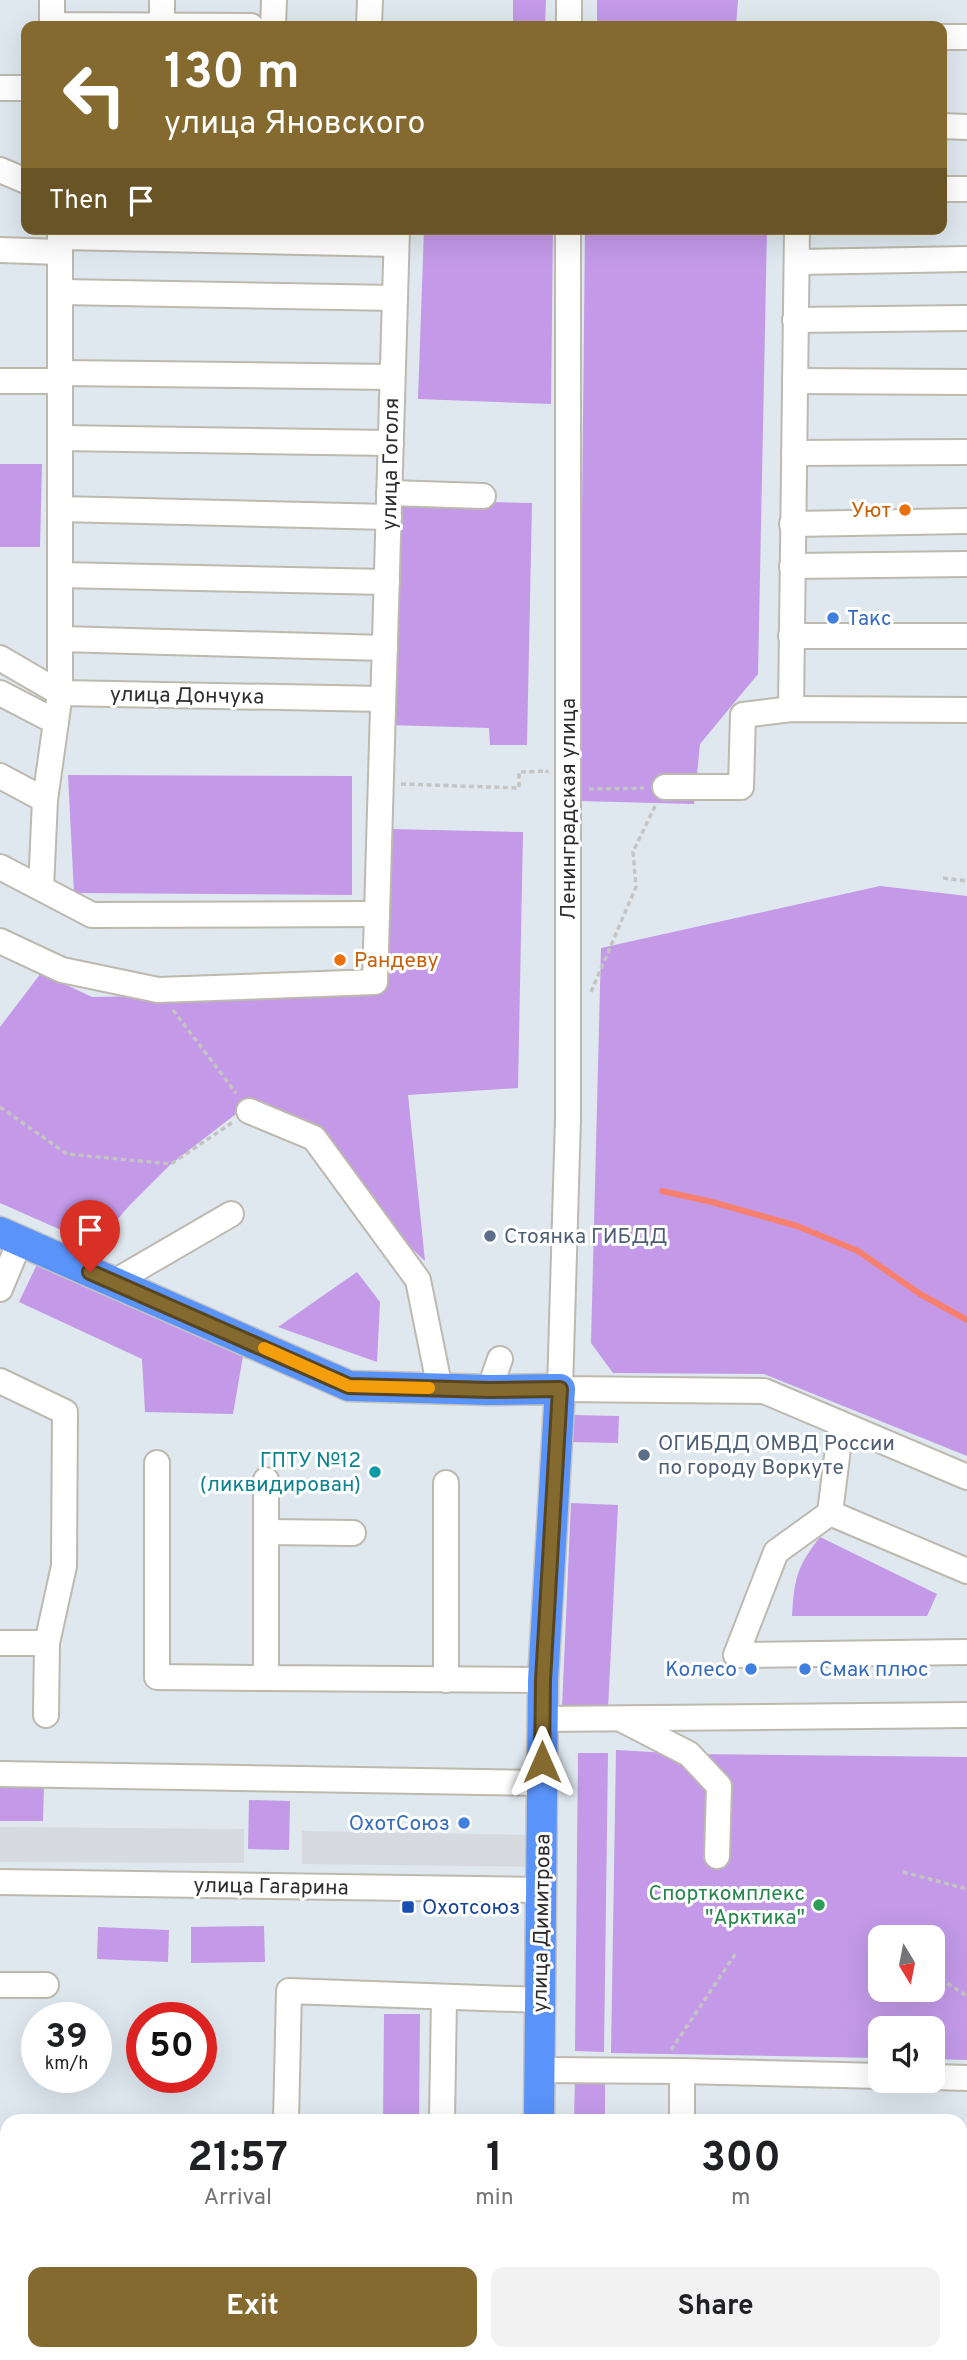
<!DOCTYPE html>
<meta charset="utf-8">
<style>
:root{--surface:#fff;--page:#f2f2f2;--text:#202124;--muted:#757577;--accent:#846a2f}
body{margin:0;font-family:Overpass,sans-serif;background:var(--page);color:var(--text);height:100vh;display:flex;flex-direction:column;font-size:26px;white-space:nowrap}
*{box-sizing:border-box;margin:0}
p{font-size:23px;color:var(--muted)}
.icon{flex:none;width:38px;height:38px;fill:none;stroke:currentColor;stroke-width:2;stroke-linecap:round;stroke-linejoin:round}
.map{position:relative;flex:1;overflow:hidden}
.sheet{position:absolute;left:0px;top:2114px;width:968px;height:247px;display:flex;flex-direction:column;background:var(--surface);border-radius:21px 21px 0 0;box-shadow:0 7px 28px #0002}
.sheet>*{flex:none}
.hud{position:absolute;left:21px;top:21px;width:926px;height:214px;border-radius:14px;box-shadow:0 7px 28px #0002;background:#846a2f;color:#fff;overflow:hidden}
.needle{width:46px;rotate:170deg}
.buttons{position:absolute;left:868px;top:1925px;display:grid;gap:14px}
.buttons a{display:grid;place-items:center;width:77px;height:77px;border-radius:14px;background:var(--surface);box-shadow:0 7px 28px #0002;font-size:35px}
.speed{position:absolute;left:21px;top:2002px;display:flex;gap:14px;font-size:35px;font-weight:700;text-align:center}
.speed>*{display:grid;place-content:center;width:91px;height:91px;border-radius:50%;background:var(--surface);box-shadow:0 7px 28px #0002;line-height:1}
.speed small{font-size:18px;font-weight:400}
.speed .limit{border:10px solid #d22;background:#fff;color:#111}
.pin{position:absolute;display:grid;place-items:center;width:60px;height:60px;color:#fff;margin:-72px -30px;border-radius:50% 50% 50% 0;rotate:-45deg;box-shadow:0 0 7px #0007}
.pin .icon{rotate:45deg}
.me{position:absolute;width:77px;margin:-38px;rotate:0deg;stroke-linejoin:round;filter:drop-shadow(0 0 5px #0008)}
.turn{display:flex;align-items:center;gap:24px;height:147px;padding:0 28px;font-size:32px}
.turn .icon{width:91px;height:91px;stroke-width:2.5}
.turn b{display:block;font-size:49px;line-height:60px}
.then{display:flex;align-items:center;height:66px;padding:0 28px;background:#0003;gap:14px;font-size:26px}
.eta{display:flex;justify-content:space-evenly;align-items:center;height:119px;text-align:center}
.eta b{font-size:42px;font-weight:700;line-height:49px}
.cta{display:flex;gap:14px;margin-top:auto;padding:14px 28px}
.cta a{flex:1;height:80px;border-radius:14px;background:var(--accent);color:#fff;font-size:28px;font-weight:700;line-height:80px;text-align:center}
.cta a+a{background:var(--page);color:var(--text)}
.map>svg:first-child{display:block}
</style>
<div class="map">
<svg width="967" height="2360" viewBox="0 0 967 2360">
<rect width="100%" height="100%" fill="#dfe8ef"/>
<rect fill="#cedef1" x="724" y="2354" width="233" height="6"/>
<g fill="#c399e8" fill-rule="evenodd">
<path d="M 513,0 L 546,0 L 545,26 L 513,26 Z"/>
<path d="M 597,0 L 738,0 L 736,26 L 597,26 Z"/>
<path d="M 424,229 L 553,229 L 551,404 L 418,399 Z"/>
<path d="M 585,229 L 767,229 L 758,674 L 700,744 L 694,804 L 579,801 Z"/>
<path d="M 0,464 L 42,464 L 40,547 L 0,547 Z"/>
<path d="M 394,500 L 532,503 L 527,745 L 490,745 L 489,728 L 388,725 Z"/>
<path d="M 68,775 L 352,776 L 352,895 L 74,893 Z"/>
<path d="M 390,829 L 523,832 L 518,1088 L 408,1095 L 425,1261 L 389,1227 L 324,1135 L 245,1107 L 171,1164 L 129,1206 L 95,1245 L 0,1203 L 0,1027 L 41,973 L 92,997 L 384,991 Z"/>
<path d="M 880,886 L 967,896 L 967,1456 L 764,1374 L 613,1373 L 591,1343 L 601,948 Z"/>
<path d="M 40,1258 L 244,1350 L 233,1414 L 145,1412 L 142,1359 L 19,1302 Z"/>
<path d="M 357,1272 L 380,1302 L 377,1362 L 278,1327 Z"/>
<path d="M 572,1415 L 619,1416 L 618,1443 L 571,1442 Z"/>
<path d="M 571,1503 L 618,1505 L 608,1710 L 562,1708 Z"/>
<path d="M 820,1537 L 937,1594 L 927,1616 L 792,1616 C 794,1579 797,1566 820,1537 Z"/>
<path d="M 616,1750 L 689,1754 L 967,1757 L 967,2060 L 933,2059 L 933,2028 L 880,2028 L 880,2058 L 611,2053 ZM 880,1937 L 933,1937 L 933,1990 L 880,1990 Z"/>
<path d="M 578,1753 L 608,1753 L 604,2052 L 575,2051 Z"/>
<path d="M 0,1784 L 44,1784 L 43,1821 L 0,1821 Z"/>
<path d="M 249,1800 L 290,1801 L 289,1850 L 248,1849 Z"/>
<path d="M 264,1926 L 265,1962 L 191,1963 L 191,1927 Z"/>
<path d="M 98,1927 L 169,1930 L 168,1962 L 97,1959 Z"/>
<path d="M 384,2014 L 420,2014 L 419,2121 L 383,2121 Z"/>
<path d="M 575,2079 L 605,2079 L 605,2121 L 574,2121 Z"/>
</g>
<g fill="#d6dadf">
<path d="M 0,1827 L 244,1829 L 244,1863 L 0,1862 Z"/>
<path d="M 302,1831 L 542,1835 L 542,1867 L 302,1864 Z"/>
</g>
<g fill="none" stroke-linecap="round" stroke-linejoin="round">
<path stroke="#f6806d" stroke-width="6" d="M 662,1191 L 712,1202 L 797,1226 L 858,1251 L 920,1294 L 967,1320"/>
<g stroke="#bdb9af" stroke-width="28">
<g id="minor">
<path d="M 52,0 L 52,25 L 251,26"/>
<path d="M 162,24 L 162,0"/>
<path d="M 273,26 L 274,0"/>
<path d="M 369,26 L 370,0"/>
<path d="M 569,26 L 569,0"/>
<path d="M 942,37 L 967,37"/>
<path d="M 0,88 L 26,88"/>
<path d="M 942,126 L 967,127"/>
<path d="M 0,170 L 26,181"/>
<path d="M 942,189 L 967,189"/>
<path d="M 568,229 L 568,1118 L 560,1389 L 764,1391 L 967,1477"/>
<path d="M 60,237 L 396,244"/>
<path d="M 0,250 L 60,252"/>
<path d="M 797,262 L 967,259"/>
<path d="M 61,292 L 395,298"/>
<path d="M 795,320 L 967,318"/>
<path d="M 60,373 L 391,377"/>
<path d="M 0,381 L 60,381"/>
<path d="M 795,381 L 967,382"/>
<path d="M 60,438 L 391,443"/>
<path d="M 794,453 L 967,452"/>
<path d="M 389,493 L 483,496"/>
<path d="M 60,509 L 389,517"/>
<path d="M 792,524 L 967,521"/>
<path d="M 792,566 L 967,564"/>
<path d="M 60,575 L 387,582"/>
<path d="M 791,636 L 967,636"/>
<path d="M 60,639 L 385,648"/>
<path d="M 0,658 L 60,693 L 383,699"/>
<path d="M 0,693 L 56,722"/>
<path d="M 791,709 L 797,229"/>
<path d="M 0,776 L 45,800"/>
<path d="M 665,787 L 741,787 L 743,715 L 791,709 L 967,710"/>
<path d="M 0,867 L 92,915 L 377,914"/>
<path d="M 41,888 L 45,800 L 60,693 L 60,229"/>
<path d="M 0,941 L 62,970 L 158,990 L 375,982 L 397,229"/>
<path d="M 249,1111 L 314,1138 L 418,1280 L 440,1389"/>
<path d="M 114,1282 L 231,1214"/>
<path d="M 0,1289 L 20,1241"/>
<path d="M 0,1381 L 65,1412 L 64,1566 L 47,1643 L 46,1715"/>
<path d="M 489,1390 L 500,1359"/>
<path d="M 841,1424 L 830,1513 L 776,1552 L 736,1655 L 967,1652"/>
<path d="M 157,1463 L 157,1677 L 266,1678"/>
<path d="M 266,1480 L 266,1678 L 543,1680"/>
<path d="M 830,1513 L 967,1571"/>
<path d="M 266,1532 L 353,1533"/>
<path d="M 0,1643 L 47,1643"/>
<path d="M 446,1680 L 446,1483"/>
<path d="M 543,1719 L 967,1715"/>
<path d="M 623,1720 L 689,1754 L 719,1786 L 717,1856"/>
<path d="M 0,1774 L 542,1783"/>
<path d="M 0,1882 L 542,1890"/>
<path d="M 0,1985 L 46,1985"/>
<path d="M 540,2070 L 682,2071 L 880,2076"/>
<path d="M 933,2077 L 967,2078"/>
<path d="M 286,2121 L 289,1991 L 541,2000"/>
<path d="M 442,2121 L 444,1997"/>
<path d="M 682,2121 L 682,2071"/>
<path d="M 83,2354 L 83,2360"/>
<path d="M 282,2360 L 282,2354"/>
<path d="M 439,2360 L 439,2354"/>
<path d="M 681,2360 L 681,2354"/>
<path d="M 964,2360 L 966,2141"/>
</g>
</g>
<g stroke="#c4c4c4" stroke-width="33">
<g id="major">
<path d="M 0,1232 L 349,1386 L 489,1390 L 560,1389 L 543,1680 L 539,2121"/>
<path d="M 537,2360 L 537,2354"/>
</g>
</g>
<g stroke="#c4c4c4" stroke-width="3.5" stroke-dasharray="5 3.5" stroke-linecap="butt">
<path d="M 401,784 L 519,788 L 519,772 L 547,771 L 547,773"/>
<path d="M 589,789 L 644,788"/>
<path d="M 943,878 L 967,881"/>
<path d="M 591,992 L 636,887 L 633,852 L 656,804"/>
<path d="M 173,1010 L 236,1093"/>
<path d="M 0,1107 L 67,1154 L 171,1164 L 233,1122"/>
<path d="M 903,1872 L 967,1889"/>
<path d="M 933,1974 L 967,1996"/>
<path d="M 671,2050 L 736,1953"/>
</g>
<use href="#minor" stroke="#fff" stroke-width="24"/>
<use href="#major" stroke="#5a93f9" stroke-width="30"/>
</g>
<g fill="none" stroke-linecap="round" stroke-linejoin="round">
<g stroke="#56451f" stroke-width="18">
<path id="route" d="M 90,1272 L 349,1386 L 489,1390 L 560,1389 L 543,1680 L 542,1762"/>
</g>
<use href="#route" stroke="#846a2f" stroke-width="12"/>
<path stroke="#f59e0b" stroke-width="12" d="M 264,1348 L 349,1386 L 429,1388"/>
</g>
<g fill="#e8710a" stroke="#fff" stroke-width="2.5">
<circle cx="905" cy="510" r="7"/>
<circle cx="340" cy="960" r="7"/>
</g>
<g fill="#3f7fe0" stroke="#fff" stroke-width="2.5">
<circle cx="833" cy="618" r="7"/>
<circle cx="751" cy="1669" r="7"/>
<circle cx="805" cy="1669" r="7"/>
<circle cx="464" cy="1823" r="7"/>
</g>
<g fill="#5c6f8a" stroke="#fff" stroke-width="2.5">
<circle cx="490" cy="1236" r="7"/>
<circle cx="644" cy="1455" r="7"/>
</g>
<circle fill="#0f9aa8" stroke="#fff" stroke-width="2.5" cx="375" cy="1472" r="7"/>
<circle fill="#2e9e5b" stroke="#fff" stroke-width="2.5" cx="819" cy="1905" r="7"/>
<rect fill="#1a4fb4" stroke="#fff" stroke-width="2.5" x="401" y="1900" width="14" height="14" rx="3.5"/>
<g text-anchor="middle" stroke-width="6" stroke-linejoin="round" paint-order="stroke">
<g font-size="21" fill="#2d2d2d" stroke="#fff">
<text transform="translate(390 464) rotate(-89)" y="7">улица Гоголя</text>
<text transform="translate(187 695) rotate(1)" y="7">улица Дончука</text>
<text transform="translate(568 809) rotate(-90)" y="7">Ленинградская улица</text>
<text transform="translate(271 1886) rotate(1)" y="7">улица Гагарина</text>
<text transform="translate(541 1923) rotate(-89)" y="7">улица Димитрова</text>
</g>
<g font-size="21" fill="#c56008" stroke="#fff" text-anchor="end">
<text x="891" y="517">Уют</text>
<text x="354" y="967" text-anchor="start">Рандеву</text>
</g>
<g font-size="21" fill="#366cbe" stroke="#fff" text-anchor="start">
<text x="847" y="625">Такс</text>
<text x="737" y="1676" text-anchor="end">Колесо</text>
<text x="819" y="1676">Смак плюс</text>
<text x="450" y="1830" text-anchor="end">ОхотСоюз</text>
</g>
<g font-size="21" fill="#4e5e75" stroke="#fff" text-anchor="start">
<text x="504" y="1243">Стоянка ГИБДД</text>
<text x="658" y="1450">ОГИБДД ОМВД России<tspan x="658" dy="24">по городу Воркуте</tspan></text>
</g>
<g font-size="21" fill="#0d838f" stroke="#fff" text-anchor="end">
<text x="361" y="1467">ГПТУ №12<tspan x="361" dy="24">(ликвидирован)</tspan></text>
</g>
<g font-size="21" fill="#27864d" stroke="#fff" text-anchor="end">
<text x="805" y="1900">Спорткомплекс<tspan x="805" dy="24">"Арктика"</tspan></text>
</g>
<g font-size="21" fill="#164399" stroke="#fff" text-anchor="start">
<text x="422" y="1914">Охотсоюз</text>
</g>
</g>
</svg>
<div class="buttons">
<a><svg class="needle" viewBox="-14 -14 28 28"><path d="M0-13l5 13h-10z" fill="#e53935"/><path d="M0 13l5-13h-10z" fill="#757577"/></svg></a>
<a><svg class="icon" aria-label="sound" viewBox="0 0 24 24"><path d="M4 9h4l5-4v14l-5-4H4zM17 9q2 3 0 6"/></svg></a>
</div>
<div class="speed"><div>39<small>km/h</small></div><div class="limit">50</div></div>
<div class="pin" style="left:90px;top:1272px;background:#d93025"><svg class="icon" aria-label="arrive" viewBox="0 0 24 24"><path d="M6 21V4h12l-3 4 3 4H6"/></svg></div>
<svg class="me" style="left:542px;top:1762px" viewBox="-20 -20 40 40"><path d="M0-17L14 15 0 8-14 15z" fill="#846a2f" stroke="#fff" stroke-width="4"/></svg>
<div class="hud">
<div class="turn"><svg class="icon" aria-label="left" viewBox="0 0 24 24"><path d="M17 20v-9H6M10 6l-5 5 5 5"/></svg><div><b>130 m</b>улица Яновского</div></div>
<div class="then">Then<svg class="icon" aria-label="arrive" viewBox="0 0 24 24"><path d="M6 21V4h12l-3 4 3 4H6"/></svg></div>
</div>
<section class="sheet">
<div class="eta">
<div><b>21:57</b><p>Arrival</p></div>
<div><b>1</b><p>min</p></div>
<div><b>300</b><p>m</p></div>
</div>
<div class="cta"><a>Exit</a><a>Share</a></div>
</section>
</div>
